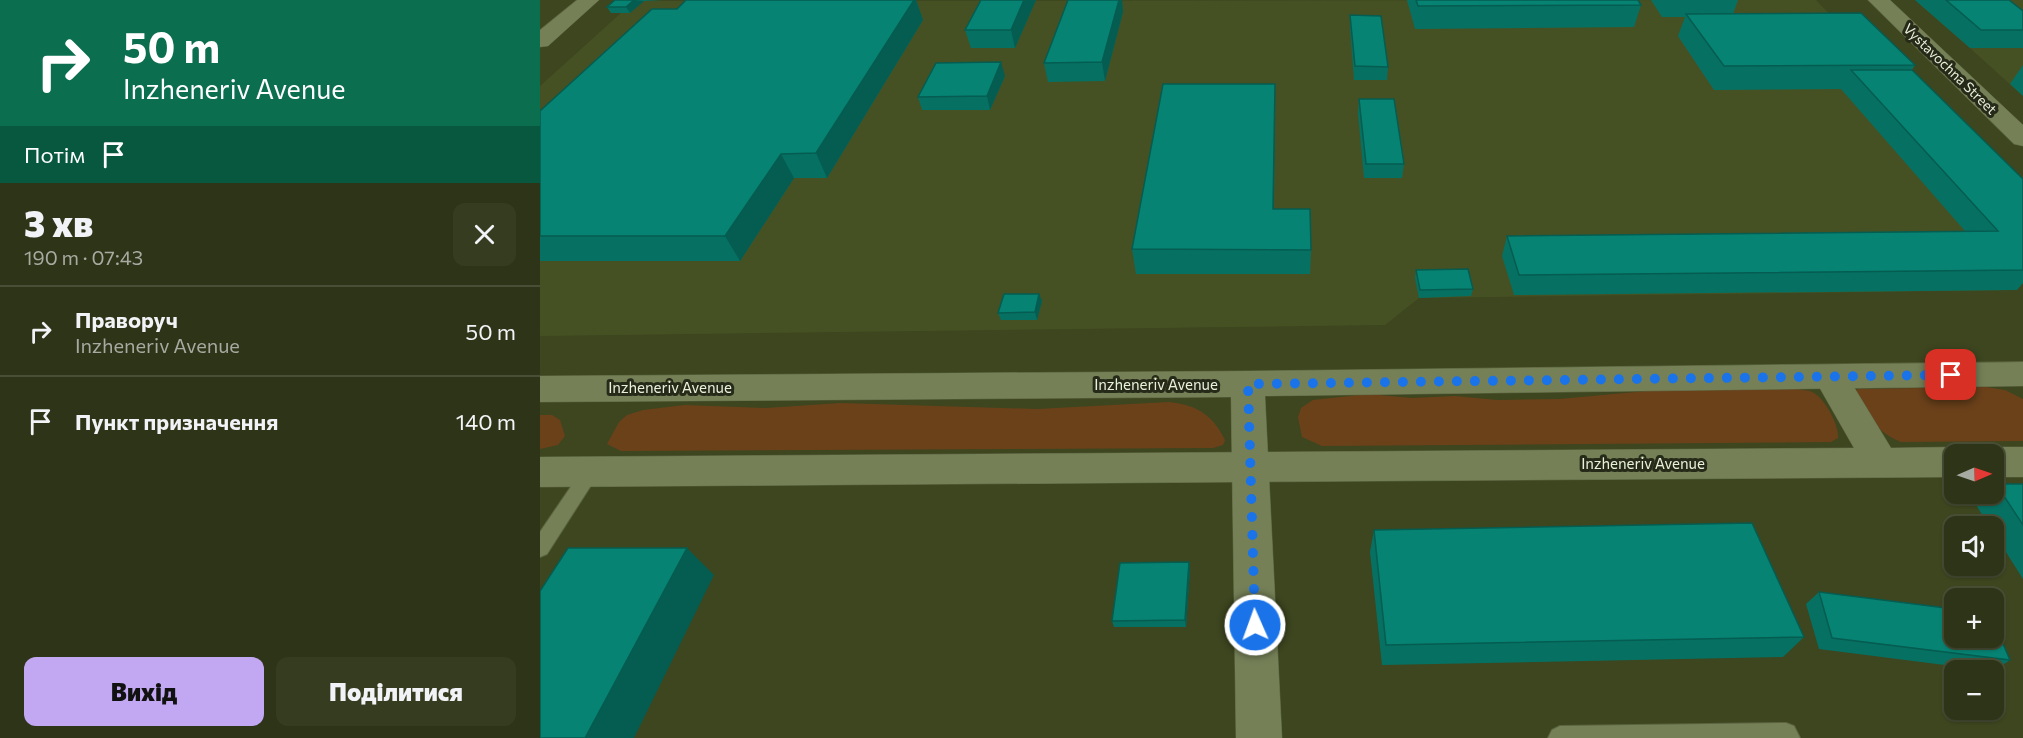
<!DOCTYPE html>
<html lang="uk">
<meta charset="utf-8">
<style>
:root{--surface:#2e3417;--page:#363c20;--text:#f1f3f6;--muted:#a7aaa1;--line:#494f36;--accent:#c2a7f2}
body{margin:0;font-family:Commissioner,sans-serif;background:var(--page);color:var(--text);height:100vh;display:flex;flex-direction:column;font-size:22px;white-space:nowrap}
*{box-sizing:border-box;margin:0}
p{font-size:20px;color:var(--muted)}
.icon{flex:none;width:33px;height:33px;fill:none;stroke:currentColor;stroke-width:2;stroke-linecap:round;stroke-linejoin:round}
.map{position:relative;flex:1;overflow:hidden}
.details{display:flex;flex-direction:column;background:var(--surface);width:540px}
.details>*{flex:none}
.hud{background:#0b6e4f;color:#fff;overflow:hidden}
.needle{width:39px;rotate:88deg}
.fabs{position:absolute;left:1404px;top:444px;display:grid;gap:12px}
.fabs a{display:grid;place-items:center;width:60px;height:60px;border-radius:12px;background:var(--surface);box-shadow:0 2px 4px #0004,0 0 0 2px var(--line);font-size:30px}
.pin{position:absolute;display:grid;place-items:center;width:51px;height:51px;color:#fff;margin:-26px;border-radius:12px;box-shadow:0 3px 9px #0006}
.me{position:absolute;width:66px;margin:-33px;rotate:358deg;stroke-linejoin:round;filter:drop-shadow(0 0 4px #0008)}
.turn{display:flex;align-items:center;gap:21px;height:126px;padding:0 24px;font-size:27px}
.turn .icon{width:78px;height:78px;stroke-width:2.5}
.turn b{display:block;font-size:42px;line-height:51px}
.then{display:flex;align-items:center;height:57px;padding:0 24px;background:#0003;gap:12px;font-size:22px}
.round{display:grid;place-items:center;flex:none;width:63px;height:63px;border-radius:12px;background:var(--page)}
.summary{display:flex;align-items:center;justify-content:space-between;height:102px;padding:0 24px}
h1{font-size:36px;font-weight:800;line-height:45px}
.button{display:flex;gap:12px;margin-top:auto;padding:12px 24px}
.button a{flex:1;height:69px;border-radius:12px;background:var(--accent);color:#111;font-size:24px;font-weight:800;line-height:69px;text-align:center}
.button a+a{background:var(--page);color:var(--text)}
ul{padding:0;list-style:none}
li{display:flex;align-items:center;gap:18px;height:90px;padding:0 24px;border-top:2px solid var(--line)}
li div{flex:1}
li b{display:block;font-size:22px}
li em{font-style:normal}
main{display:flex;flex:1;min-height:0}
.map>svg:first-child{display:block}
</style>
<main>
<section class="details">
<div class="hud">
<div class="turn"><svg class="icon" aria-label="right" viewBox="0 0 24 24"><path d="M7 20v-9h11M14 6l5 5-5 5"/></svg><div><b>50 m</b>Inzheneriv Avenue</div></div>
<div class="then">Потім<svg class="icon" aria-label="arrive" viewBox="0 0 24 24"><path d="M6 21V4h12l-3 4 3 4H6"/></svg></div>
</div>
<div class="summary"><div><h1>3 хв</h1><p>190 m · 07:43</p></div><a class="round"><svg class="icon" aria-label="close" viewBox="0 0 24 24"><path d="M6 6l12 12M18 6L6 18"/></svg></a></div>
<ul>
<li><svg class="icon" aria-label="right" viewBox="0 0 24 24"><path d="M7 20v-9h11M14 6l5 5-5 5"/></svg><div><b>Праворуч</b><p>Inzheneriv Avenue</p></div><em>50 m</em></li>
<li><svg class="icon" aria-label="arrive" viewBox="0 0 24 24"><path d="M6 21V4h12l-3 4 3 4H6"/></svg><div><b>Пункт призначення</b></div><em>140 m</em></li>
</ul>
<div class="button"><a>Вихід</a><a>Поділитися</a></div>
</section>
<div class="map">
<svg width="1483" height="738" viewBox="0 0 1483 738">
<rect width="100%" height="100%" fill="#3d461f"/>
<g fill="#465123">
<path d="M 1276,0 L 1310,36 L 1467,279 L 1477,290 L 879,298 L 845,325 L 0,336 L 0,86 L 81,13 L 90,13 L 104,1 Z"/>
<path d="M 1375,0 L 1483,0 L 1483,96 L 1430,48 Z"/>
</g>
<g fill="#6b411a">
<path d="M 1446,387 L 1465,390 L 1483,399 L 1483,441 L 1361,442 C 1336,432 1330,417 1315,396 L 1317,389 Z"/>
<path d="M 1129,389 L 1257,389 C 1261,390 1268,390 1272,392 C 1285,398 1299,425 1298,438 L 1291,442 L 782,446 L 762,437 L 758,417 L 761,408 L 773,400 L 828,394 L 872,398 L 915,396 L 957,400 L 1019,399 Z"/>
<path d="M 629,402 C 657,405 673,415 685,440 L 683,445 L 673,448 L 81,451 L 67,444 L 79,422 L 87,415 L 103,410 L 145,405 L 226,408 L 301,403 L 497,409 Z"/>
<path d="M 0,415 L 12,415 L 20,420 L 25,436 L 18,445 L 0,449 Z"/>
</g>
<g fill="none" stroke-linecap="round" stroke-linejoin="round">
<g stroke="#5b6340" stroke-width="2">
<g id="service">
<path d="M 51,463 L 57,466 L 60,471 L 57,476 L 7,554 L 0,557 L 0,532 L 45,466 Z"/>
<path d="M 1246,723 L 1254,726 L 1260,738 L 1008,738 L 1012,730 L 1020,726 Z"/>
</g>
</g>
<g stroke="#5b6340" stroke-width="1">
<g id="minor">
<path d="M 1328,0 L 1350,0 L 1483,125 L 1483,146 L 1474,144 Z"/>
<path d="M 1291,366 L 1303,369 L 1351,448 L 1414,447 L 1427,452 L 1428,454 L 1414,454 L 1414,477 L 0,487 L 0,457 L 1314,448 L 1274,378 L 1279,369 Z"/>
<path d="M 1454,447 L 1483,447 L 1483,477 L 1454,477 L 1454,454 L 1440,454 L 1441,452 Z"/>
</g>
</g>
<g stroke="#5b6340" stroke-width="1">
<g id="tertiary">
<path d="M 37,0 L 59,0 L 8,46 L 0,47 L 0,30 Z"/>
<path d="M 1483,362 L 1483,386 L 725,396 L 742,738 L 696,738 L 691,397 L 0,402 L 0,376 L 708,371 Z"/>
</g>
</g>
<use href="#service" fill="#758057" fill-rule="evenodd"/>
<use href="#minor" fill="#758057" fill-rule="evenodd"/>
<use href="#tertiary" fill="#758057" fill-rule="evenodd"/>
</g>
<g fill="#067163">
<path d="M 75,0 L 123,0 L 104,1 L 90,13 L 71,13 L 67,7 Z"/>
<path d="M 146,0 L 376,0 L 383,20 L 287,178 L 254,178 L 200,261 L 0,261 L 0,111 L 137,9 Z"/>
<path d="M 441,0 L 496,0 L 475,48 L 431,48 L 425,30 Z"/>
<path d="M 528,0 L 582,0 L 583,12 L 565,81 L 508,82 L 504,63 Z"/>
<path d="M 867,0 L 1098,0 L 1101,5 L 1094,27 L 875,29 Z"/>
<path d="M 1111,0 L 1198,0 L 1193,14 L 1375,65 L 1372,70 L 1483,179 L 1483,283 L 1477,290 L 974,295 L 962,256 L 967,236 L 1425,231 L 1301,89 L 1174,90 L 1138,36 L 1145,17 L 1122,17 Z"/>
<path d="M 1375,0 L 1469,0 L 1483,11 L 1483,48 L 1430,48 Z"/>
<path d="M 810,15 L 848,67 L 847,80 L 814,80 L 810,28 Z"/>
<path d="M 1483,65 L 1483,96 L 1470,84 Z"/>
<path d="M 465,76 L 450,110 L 382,110 L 378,97 Z"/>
<path d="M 735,84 L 734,209 L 771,250 L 770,274 L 596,274 L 592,249 Z"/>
<path d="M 819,99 L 864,164 L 862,178 L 824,178 L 818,113 Z"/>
<path d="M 876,270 L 933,289 L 931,296 L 879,298 L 875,278 Z"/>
<path d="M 499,294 L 502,301 L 497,320 L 461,320 L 458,313 Z"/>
<path d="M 1456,484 L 1483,484 L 1483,579 L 1454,533 L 1454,526 L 1449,526 L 1435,503 L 1445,494 L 1454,494 L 1454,486 Z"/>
<path d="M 834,530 L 1264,637 L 1243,657 L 842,665 L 830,552 Z"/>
<path d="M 649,562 L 650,569 L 646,627 L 574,627 L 572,621 Z"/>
<path d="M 1279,592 L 1470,660 L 1454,671 L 1444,670 L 1279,649 L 1266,604 Z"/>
</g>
<g fill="#055c50">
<path d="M 94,0 L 104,1 L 90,13 L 86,7 Z"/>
<path d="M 374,0 L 376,0 L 383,20 L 287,178 L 276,153 Z"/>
<path d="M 484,0 L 496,0 L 475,48 L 471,30 Z"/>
<path d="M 579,0 L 582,0 L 583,12 L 565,81 L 562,62 Z"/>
<path d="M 461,62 L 465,76 L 450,110 L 447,96 Z"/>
<path d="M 735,84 L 735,108 L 733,234 L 733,209 Z"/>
<path d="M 241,154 L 254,178 L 200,261 L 185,236 Z"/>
<path d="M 499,294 L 502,301 L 497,320 L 495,312 Z"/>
<path d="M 147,548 L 174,575 L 94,738 L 45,738 Z"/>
<path d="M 649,562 L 650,569 L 646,627 L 645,620 Z"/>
</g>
<g fill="#078373" stroke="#055c50" stroke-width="1.5">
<path d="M 75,0 L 94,0 L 86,7 L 67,7 Z"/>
<path d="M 146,0 L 374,0 L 276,153 L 241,154 L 185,236 L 0,236 L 0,111 L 112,9 L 137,9 Z"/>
<path d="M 441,0 L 484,0 L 471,30 L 425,30 Z"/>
<path d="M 528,0 L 579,0 L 562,62 L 504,63 Z"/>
<path d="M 876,0 L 1098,0 L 1101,5 L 878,6 Z"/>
<path d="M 1406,0 L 1469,0 L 1483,11 L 1483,30 L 1441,30 Z"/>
<path d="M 1321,13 L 1375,65 L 1184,66 L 1146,14 Z"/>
<path d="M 810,15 L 841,16 L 848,67 L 815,66 Z"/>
<path d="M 461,62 L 447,96 L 378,97 L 396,63 Z"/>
<path d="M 1311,70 L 1372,70 L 1483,179 L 1483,270 L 979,275 L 967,236 L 1458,231 Z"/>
<path d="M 623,84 L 735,84 L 733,209 L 770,209 L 771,250 L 592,249 Z"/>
<path d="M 819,99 L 854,99 L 864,164 L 826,164 Z"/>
<path d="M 928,269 L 933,289 L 880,290 L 876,270 Z"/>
<path d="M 464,294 L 499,294 L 495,312 L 458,313 Z"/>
<path d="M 1456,484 L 1483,484 L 1483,525 Z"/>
<path d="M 1212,523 L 1264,637 L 846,645 L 834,530 Z"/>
<path d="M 28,548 L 147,548 L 45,738 L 0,738 L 0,591 Z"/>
<path d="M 649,562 L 645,620 L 572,621 L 580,563 Z"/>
<path d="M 1279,592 L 1414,609 L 1414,638 L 1454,638 L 1454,623 L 1470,660 L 1292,638 Z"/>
</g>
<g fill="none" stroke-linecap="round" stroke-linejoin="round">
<path stroke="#1a73e8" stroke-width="10" stroke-dasharray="0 18" d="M 715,625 L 708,384 L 1411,375"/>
</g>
<g text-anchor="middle" stroke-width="6" stroke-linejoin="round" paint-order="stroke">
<g font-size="14" fill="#eaf1db" stroke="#262a19">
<text transform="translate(1410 69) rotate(44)" y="5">Vystavochna Street</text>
</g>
<g font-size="15" fill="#eaf1db" stroke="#262a19">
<text x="616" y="390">Inzheneriv Avenue</text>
<text x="130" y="393">Inzheneriv Avenue</text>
<text x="1103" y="469">Inzheneriv Avenue</text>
</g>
</g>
</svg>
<div class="fabs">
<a><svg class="needle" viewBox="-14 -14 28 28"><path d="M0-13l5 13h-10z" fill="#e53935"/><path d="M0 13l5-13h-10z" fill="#a7aaa1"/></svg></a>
<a><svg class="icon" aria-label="sound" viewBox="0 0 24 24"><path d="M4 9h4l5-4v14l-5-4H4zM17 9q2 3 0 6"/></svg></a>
<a>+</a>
<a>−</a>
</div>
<div class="pin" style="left:1411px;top:375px;background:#d93025"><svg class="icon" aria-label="arrive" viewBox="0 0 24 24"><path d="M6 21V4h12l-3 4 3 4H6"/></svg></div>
<svg class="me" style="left:715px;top:625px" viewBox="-20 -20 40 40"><circle r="17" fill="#1a73e8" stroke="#fff" stroke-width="3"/><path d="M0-11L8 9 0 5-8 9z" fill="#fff"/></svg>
</div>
</main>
